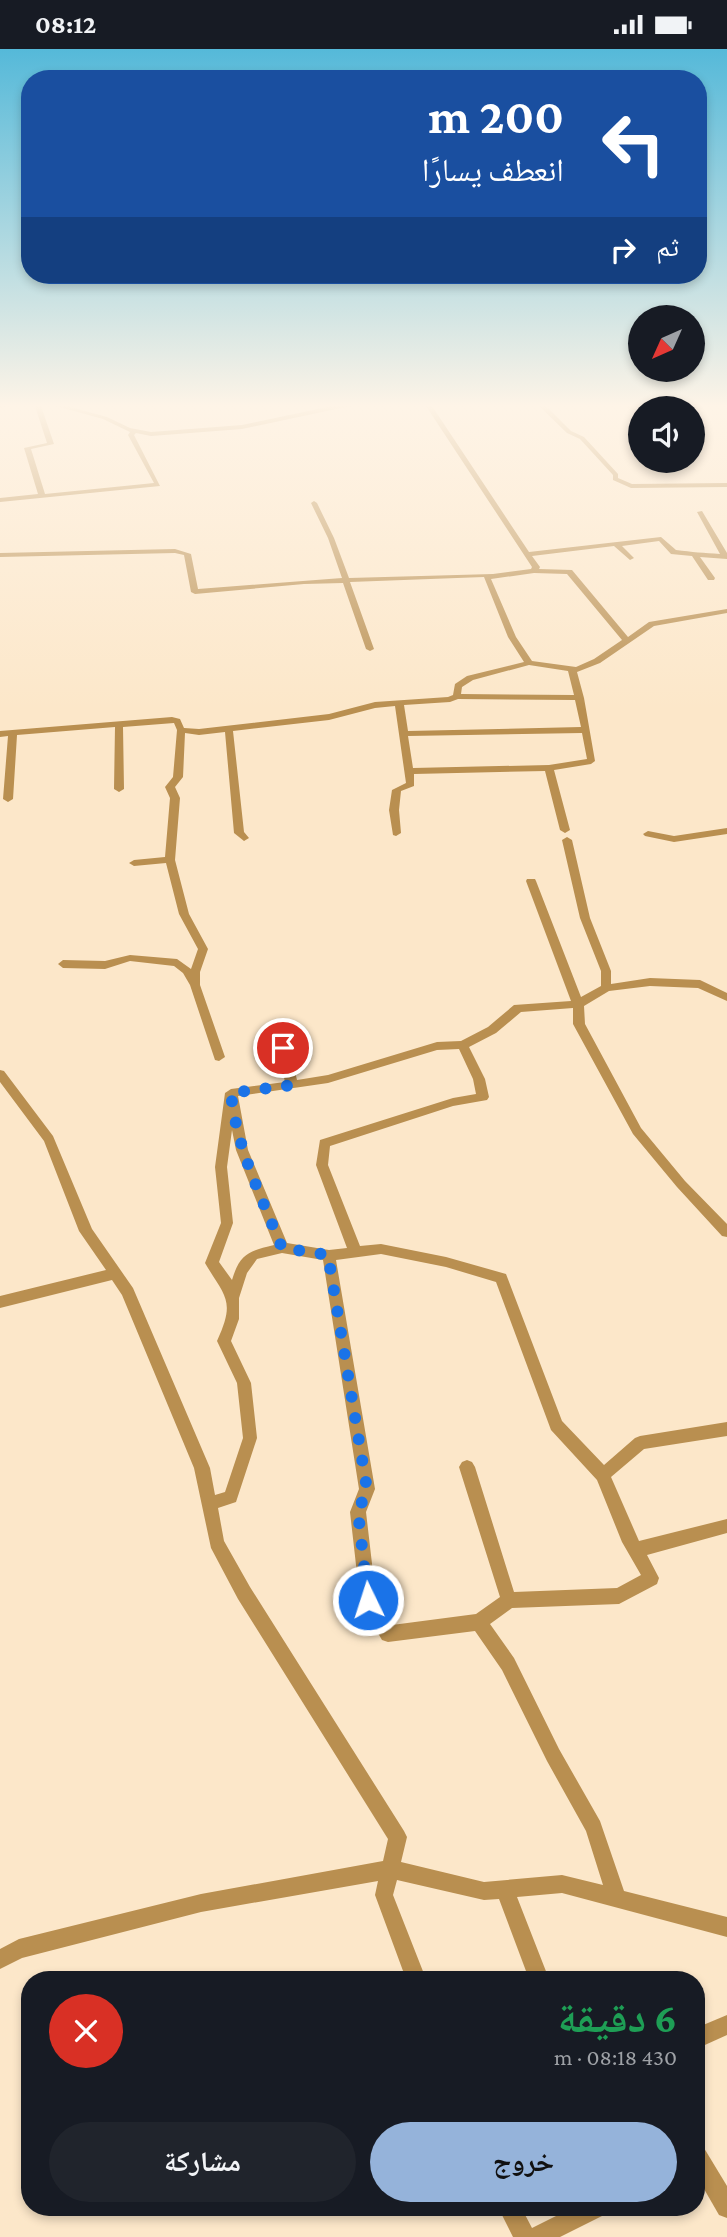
<!DOCTYPE html>
<html lang="ar">
<meta charset="utf-8">
<style>
:root{--surface:#171b24;--page:#20242c;--text:#f1f3f6;--muted:#9ea1a6;--accent:#95b3da}
body{margin:0;font-family:"Crimson Pro","Noto Naskh Arabic",serif;background:var(--page);color:var(--text);direction:rtl;height:100vh;display:flex;flex-direction:column;font-size:26px;white-space:nowrap}
*{box-sizing:border-box;margin:0}
p{font-size:23px;color:var(--muted)}
.icon{flex:none;width:38px;height:38px;fill:none;stroke:currentColor;stroke-width:2;stroke-linecap:round;stroke-linejoin:round}
.map{position:relative;flex:1;overflow:hidden;direction:ltr}
.side{position:absolute;left:21px;top:1922px;width:684px;height:245px;display:flex;flex-direction:column;background:var(--surface);border-radius:28px;box-shadow:0 4px 10px #0003;direction:rtl}
.side>*{flex:none}
.banner{position:absolute;left:21px;top:21px;width:686px;height:214px;border-radius:28px;box-shadow:0 4px 10px #0003;direction:rtl;background:#1a4fa0;color:#fff;overflow:hidden}
.needle{width:46px;rotate:225deg}
.fabs{position:absolute;left:628px;top:256px;display:grid;gap:14px}
.fabs a{display:grid;place-items:center;width:77px;height:77px;border-radius:50%;background:var(--surface);box-shadow:0 4px 10px #0003;font-size:35px}
.pin{position:absolute;display:grid;place-items:center;width:60px;height:60px;color:#fff;margin:-30px;border:4px solid #fff;border-radius:50%;box-shadow:0 2px 7px #0007}
.me{position:absolute;width:77px;margin:-38px;rotate:356deg;stroke-linejoin:round;filter:drop-shadow(0 0 5px #0008)}
.turn{display:flex;align-items:center;gap:24px;height:147px;padding:0 28px;font-size:32px}
.turn .icon{width:91px;height:91px;stroke-width:2.5}
.turn b{display:block;font-size:49px;line-height:60px}
.then{display:flex;align-items:center;height:66px;padding:0 28px;background:#0003;gap:14px;font-size:26px}
.round{display:grid;place-items:center;flex:none;width:74px;height:74px;border-radius:37px;background:var(--page)}
.head{display:flex;align-items:center;justify-content:space-between;height:119px;padding:0 28px}
h1{font-size:42px;font-weight:700;line-height:52px;color:#1e9e55}
.button{display:flex;gap:14px;margin-top:auto;padding:14px 28px}
.button a{flex:1;height:80px;border-radius:42px;background:var(--accent);color:#111;font-size:28px;font-weight:700;line-height:80px;text-align:center}
.button a+a{background:var(--page);color:var(--text)}
.status{display:flex;justify-content:space-between;align-items:center;height:49px;padding:0 35px;background:var(--surface);direction:ltr}
.status svg{height:19px;fill:currentColor}
.map>svg:first-child{display:block}
</style>
<div class="status"><b>08:12</b><svg viewBox="0 0 49 12"><path d="M0 12V9h3v3zM5 12V6h3v6zM10 12V3h3v9zM15 12V0h3v12zM26 1h20v11H26zM47 4h2v5h-2z"/></svg></div>
<div class="map">
<svg width="727" height="2188" viewBox="0 0 727 2188">
<rect width="100%" height="100%" fill="#fce7c9"/>
<g fill="none" stroke-linecap="round" stroke-linejoin="round">
<g fill="#b98f50" fill-rule="evenodd">
<path d="M 14,354 L 13,355 L 0,359 L 0,355 Z"/>
<path d="M 34,354 L 40,354 L 54,395 L 31,400 L 45,445 L 154,434 L 128,386 L 130,383 L 103,370 L 45,354 L 56,354 L 107,368 L 130,379 L 151,383 L 242,376 L 341,355 L 376,354 L 341,359 L 242,380 L 151,387 L 136,384 L 134,386 L 160,437 L 0,453 L 0,449 L 38,445 L 24,399 L 47,394 Z"/>
<path d="M 424,354 L 430,354 L 529,503 L 661,488 L 676,501 C 692,503 704,504 720,505 L 697,463 L 702,462 L 727,504 L 727,510 L 700,508 L 715,529 L 714,531 L 708,531 L 692,507 L 671,505 L 659,492 L 622,497 L 634,509 L 630,511 L 614,497 L 532,507 L 540,518 L 539,520 L 572,521 L 628,588 L 649,573 L 727,560 L 727,564 L 654,577 L 600,614 L 577,623 L 584,649 L 595,712 L 591,715 L 554,721 L 570,781 L 565,784 L 560,781 L 545,722 L 414,725 L 414,737 L 401,742 L 399,761 L 401,784 L 396,787 L 393,786 L 389,761 L 392,741 L 406,734 L 395,657 L 375,659 L 329,671 L 233,682 L 244,783 L 249,789 L 244,792 L 234,784 L 225,683 L 199,686 L 185,684 L 183,728 L 175,738 L 180,749 L 175,811 L 189,865 L 208,900 L 200,923 L 200,936 L 225,1008 L 219,1012 L 215,1011 L 190,936 L 183,924 L 174,917 L 130,912 L 105,920 L 63,919 L 58,915 L 63,911 L 105,912 L 130,906 L 177,910 L 191,920 L 198,900 L 179,865 L 166,814 L 134,817 L 129,814 L 134,811 L 165,808 L 170,749 L 165,738 L 173,728 L 177,681 L 174,674 L 123,678 L 124,740 L 119,743 L 114,740 L 115,678 L 17,686 L 13,750 L 8,753 L 3,750 L 8,687 L 0,688 L 0,682 L 172,668 L 180,670 L 184,679 L 199,680 L 329,665 L 375,653 L 448,648 L 453,646 L 455,635 L 467,627 L 524,613 L 508,588 L 484,528 L 350,533 L 374,600 L 370,602 L 366,600 L 343,534 L 304,535 L 195,545 L 191,543 L 184,506 L 175,504 L 0,508 L 0,504 L 175,500 L 191,505 L 198,540 L 342,529 L 328,489 L 311,454 L 314,452 L 317,454 L 334,489 L 349,529 L 493,525 L 531,520 L 532,518 ZM 534,524 L 567,525 L 622,591 L 594,610 L 576,618 L 532,612 L 516,588 L 491,530 ZM 529,616 L 568,622 L 574,646 L 461,645 L 462,638 L 473,631 ZM 458,650 L 575,651 L 581,678 L 408,682 L 404,656 L 450,653 ZM 582,684 L 587,710 L 549,716 L 413,719 L 408,687 Z"/>
<path d="M 536,354 L 543,354 L 571,382 L 584,388 L 618,425 L 618,429 L 632,435 L 727,434 L 727,438 L 631,439 L 613,431 L 613,426 L 580,390 L 567,384 Z"/>
<path d="M 621,354 L 628,354 L 640,365 L 640,370 Z"/>
<path d="M 727,779 L 727,785 L 674,793 L 645,787 L 643,785 L 648,782 L 674,787 Z"/>
<path d="M 567,788 L 572,791 L 590,869 L 611,922 L 611,935 L 650,929 L 700,931 L 727,944 L 727,952 L 698,939 L 650,937 L 609,942 L 584,957 L 585,975 L 641,1079 L 685,1132 L 727,1175 L 727,1188 L 722,1187 L 677,1138 L 633,1085 L 573,975 L 573,959 L 521,963 L 496,984 L 469,998 L 485,1030 L 489,1048 L 487,1051 L 453,1057 L 330,1097 L 328,1116 L 360,1197 L 381,1195 L 446,1208 L 506,1225 L 562,1372 L 604,1416 L 635,1389 L 640,1387 L 727,1373 L 727,1387 L 644,1400 L 611,1428 L 639,1492 L 727,1470 L 727,1484 L 647,1506 L 659,1529 L 657,1535 L 619,1555 L 512,1559 L 490,1575 L 514,1609 L 559,1700 L 600,1772 L 624,1842 L 727,1868 L 727,1888 L 562,1844 L 517,1848 L 549,1930 L 529,1930 L 499,1850 L 484,1851 L 397,1831 L 393,1846 L 426,1930 L 406,1930 L 375,1846 L 378,1832 L 201,1863 L 22,1909 L 0,1920 L 0,1900 L 19,1890 L 201,1845 L 383,1812 L 388,1790 L 238,1550 L 211,1499 L 194,1419 L 122,1246 L 112,1231 L 0,1259 L 0,1247 L 106,1221 L 79,1182 L 44,1092 L 0,1033 L 0,1021 L 4,1022 L 53,1087 L 92,1180 L 133,1239 L 210,1419 L 215,1446 L 225,1443 L 243,1389 L 237,1334 L 217,1292 C 236,1251 225,1248 205,1214 L 221,1174 L 215,1118 L 225,1044 L 231,1040 L 285,1033 L 273,981 L 279,977 L 285,981 L 297,1031 L 328,1026 L 437,993 L 461,992 L 488,978 L 514,956 L 571,952 L 526,832 L 527,830 L 535,830 L 536,832 L 581,948 L 601,937 L 601,922 L 580,869 L 562,791 ZM 459,1000 L 473,1030 L 476,1045 L 453,1049 L 320,1091 L 316,1116 L 347,1199 L 329,1201 L 287,1194 L 248,1101 L 238,1047 L 328,1034 L 437,1001 ZM 232,1081 L 236,1101 L 274,1196 C 249,1202 240,1204 232,1231 L 219,1213 L 233,1174 L 227,1118 ZM 282,1204 L 323,1211 L 359,1440 L 350,1463 L 360,1551 L 362,1557 L 382,1591 L 388,1593 L 475,1582 L 502,1621 L 547,1712 L 586,1782 L 603,1836 L 562,1826 L 484,1833 L 401,1813 L 407,1788 L 404,1782 L 250,1538 L 224,1492 L 218,1459 L 236,1453 L 257,1389 L 251,1334 L 231,1292 L 239,1270 L 239,1249 L 247,1224 L 257,1210 ZM 381,1205 L 446,1218 L 496,1233 L 551,1381 L 597,1431 L 622,1493 L 641,1526 L 617,1539 L 514,1543 L 475,1418 L 472,1413 L 467,1411 L 462,1413 L 459,1418 L 500,1548 L 476,1565 L 392,1576 L 376,1549 L 366,1463 L 375,1440 L 336,1211 Z"/>
<path d="M 727,1966 L 727,1986 L 696,2000 L 696,1979 Z"/>
<path d="M 696,2096 L 704,2099 L 727,2137 L 727,2169 L 719,2166 L 696,2126 Z"/>
<path d="M 498,2158 L 521,2158 L 532,2179 L 574,2158 L 607,2158 L 604,2166 L 560,2188 L 513,2188 Z"/>
</g>
</g>
<linearGradient id="sky" x2="0" y2="1"><stop stop-color="#55b9d9"/><stop offset="0.54" stop-color="#fef4e7"/><stop offset="1" stop-color="#fef4e7" stop-opacity="0"/></linearGradient>
<rect width="727" height="661" fill="url(#sky)"/>
<g fill="none" stroke-linecap="round" stroke-linejoin="round">
<path stroke="#1a73e8" stroke-width="12" stroke-dasharray="0 21.6" d="M 283,999 L 292,1036 L 231,1044 C 236,1098 262,1149 282,1199 L 328,1206 L 367,1440 L 358,1463 L 368,1551"/>
</g>
</svg>
<div class="fabs">
<a><svg class="needle" viewBox="-14 -14 28 28"><path d="M0-13l5 13h-10z" fill="#e53935"/><path d="M0 13l5-13h-10z" fill="#9ea1a6"/></svg></a>
<a><svg class="icon" aria-label="sound" viewBox="0 0 24 24"><path d="M4 9h4l5-4v14l-5-4H4zM17 9q2 3 0 6"/></svg></a>
</div>
<div class="pin" style="left:283px;top:999px;background:#d93025"><svg class="icon" aria-label="arrive" viewBox="0 0 24 24"><path d="M6 21V4h12l-3 4 3 4H6"/></svg></div>
<svg class="me" style="left:368px;top:1551px" viewBox="-20 -20 40 40"><circle r="17" fill="#1a73e8" stroke="#fff" stroke-width="3"/><path d="M0-11L8 9 0 5-8 9z" fill="#fff"/></svg>
<div class="banner">
<div class="turn"><svg class="icon" aria-label="left" viewBox="0 0 24 24"><path d="M17 20v-9H6M10 6l-5 5 5 5"/></svg><div><b>200 m</b>انعطف يسارًا</div></div>
<div class="then">ثم<svg class="icon" aria-label="right" viewBox="0 0 24 24"><path d="M7 20v-9h11M14 6l5 5-5 5"/></svg></div>
</div>
<section class="side">
<div class="head"><div><h1>6 دقيقة</h1><p>430 m · 08:18</p></div><a class="round" style="background:#d93025;color:#fff"><svg class="icon" aria-label="close" viewBox="0 0 24 24"><path d="M6 6l12 12M18 6L6 18"/></svg></a></div>
<div class="button"><a>خروج</a><a>مشاركة</a></div>
</section>
</div>
